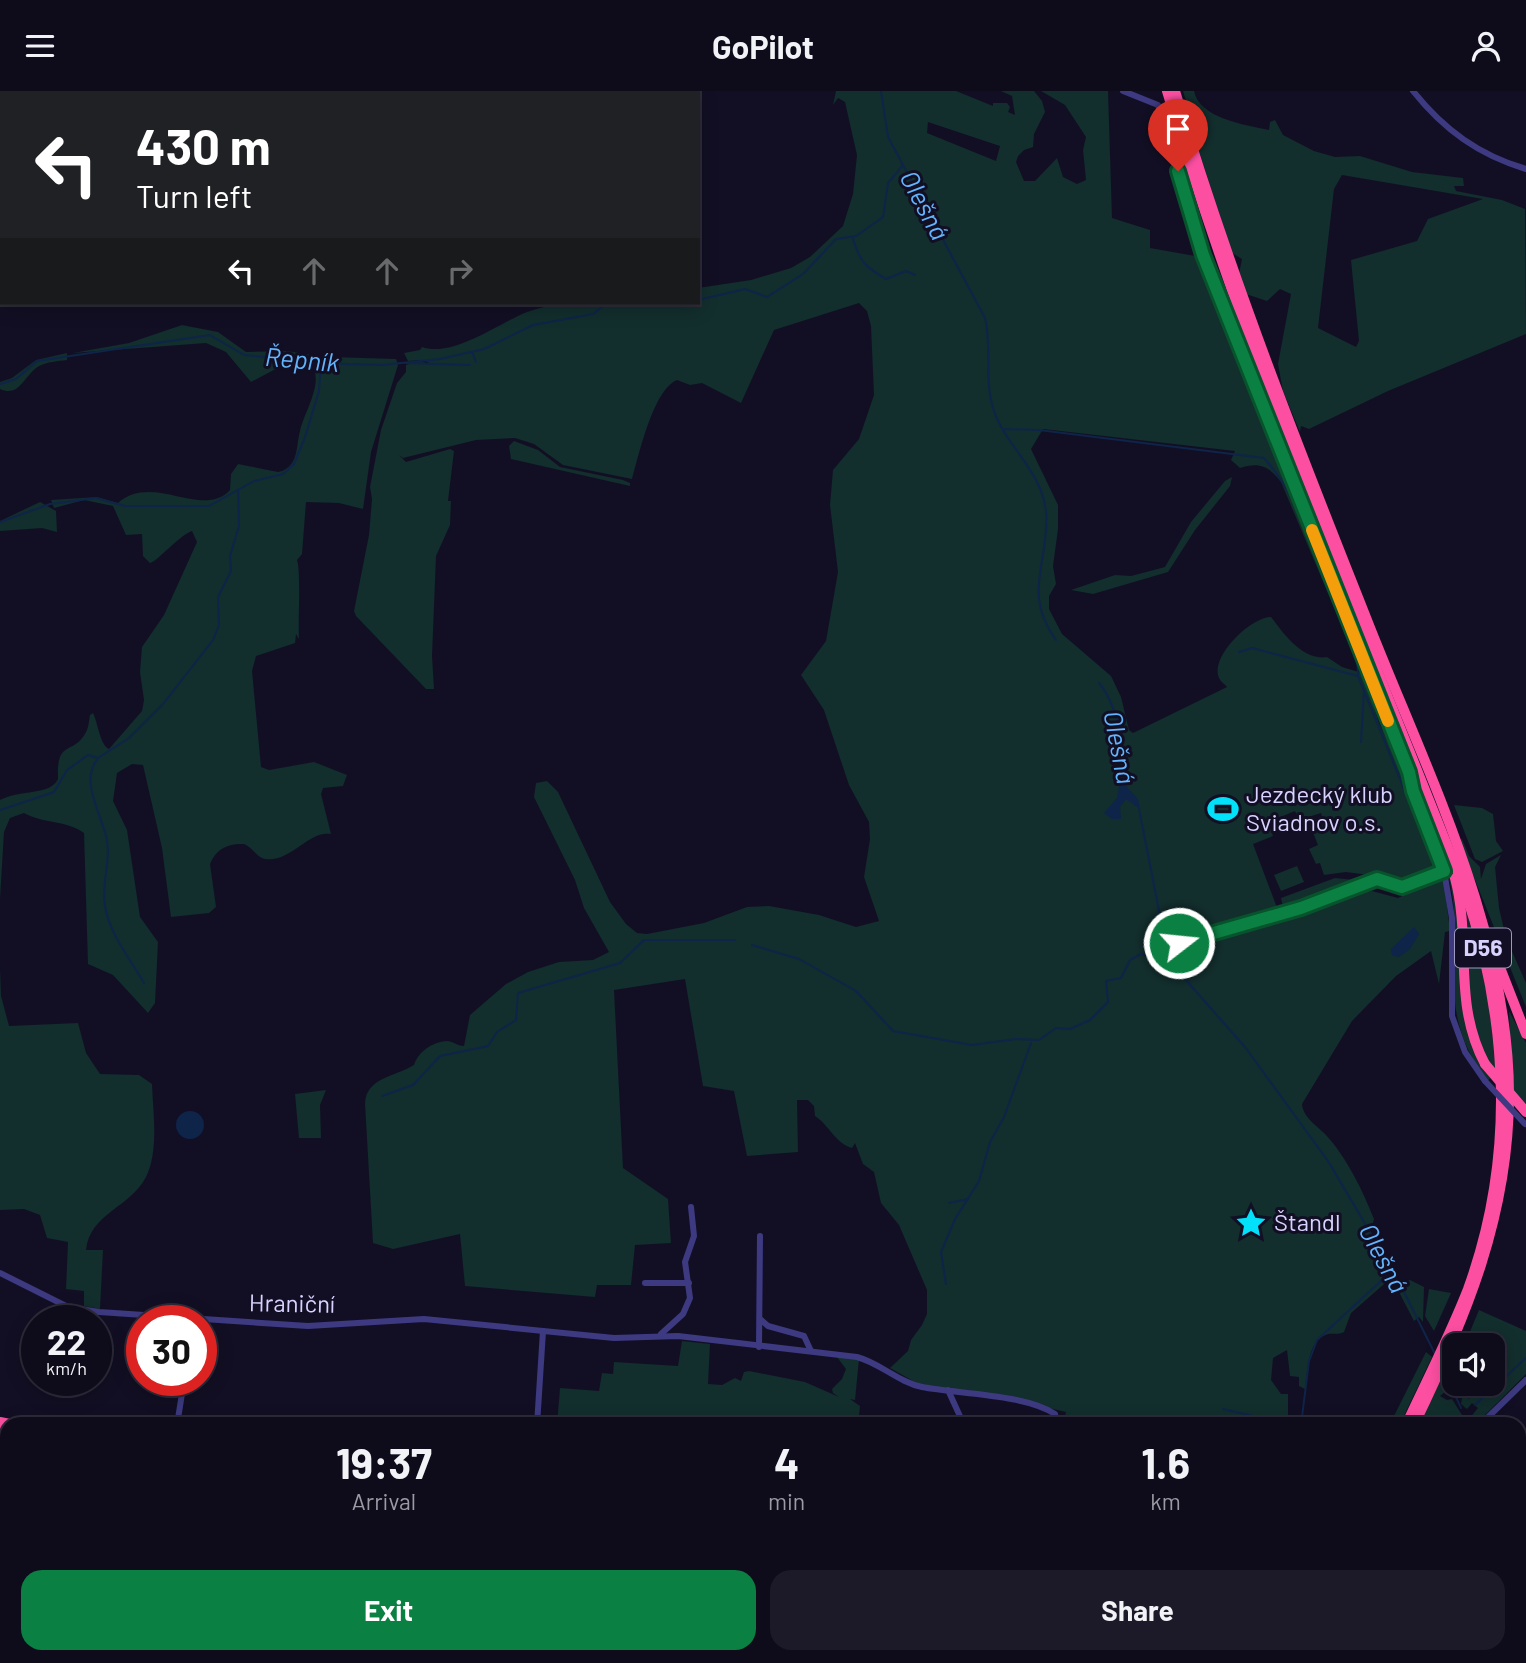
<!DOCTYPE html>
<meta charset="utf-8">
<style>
:root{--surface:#0e0b1b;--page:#1c1928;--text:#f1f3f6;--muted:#9b9ba3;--line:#2e2b3a;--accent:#0b8043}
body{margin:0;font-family:Barlow,sans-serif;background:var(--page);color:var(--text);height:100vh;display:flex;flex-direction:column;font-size:26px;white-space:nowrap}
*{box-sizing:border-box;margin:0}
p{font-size:23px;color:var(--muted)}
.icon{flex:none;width:38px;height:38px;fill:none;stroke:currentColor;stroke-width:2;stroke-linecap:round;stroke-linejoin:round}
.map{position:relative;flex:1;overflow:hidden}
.drawer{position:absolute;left:0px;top:1326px;width:1526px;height:247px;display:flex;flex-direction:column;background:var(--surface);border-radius:21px 21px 0 0;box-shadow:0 4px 18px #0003,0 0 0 2px var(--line)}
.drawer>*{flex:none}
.guide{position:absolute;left:0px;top:0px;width:700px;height:214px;box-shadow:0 4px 18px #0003,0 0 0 2px var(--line);background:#202124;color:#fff;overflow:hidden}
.tools{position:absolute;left:1442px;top:1242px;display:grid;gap:14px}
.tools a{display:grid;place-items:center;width:63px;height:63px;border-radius:14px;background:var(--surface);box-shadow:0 4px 18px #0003,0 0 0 2px var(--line);font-size:35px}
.speed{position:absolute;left:21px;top:1214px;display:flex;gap:14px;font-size:35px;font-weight:700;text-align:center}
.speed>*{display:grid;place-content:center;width:91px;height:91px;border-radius:50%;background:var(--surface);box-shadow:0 4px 18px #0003,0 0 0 2px var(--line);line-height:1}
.speed small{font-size:18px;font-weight:400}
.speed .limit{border:10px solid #d22;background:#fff;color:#111}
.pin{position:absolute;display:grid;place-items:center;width:60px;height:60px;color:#fff;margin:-72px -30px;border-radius:50% 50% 50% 0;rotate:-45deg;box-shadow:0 0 7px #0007}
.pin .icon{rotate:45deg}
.me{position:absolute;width:77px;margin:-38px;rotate:74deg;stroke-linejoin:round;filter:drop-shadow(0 0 5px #0008)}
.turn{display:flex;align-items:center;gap:24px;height:147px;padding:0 21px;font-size:32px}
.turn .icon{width:91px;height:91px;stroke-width:2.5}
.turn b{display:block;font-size:49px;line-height:60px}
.lanes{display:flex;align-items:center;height:66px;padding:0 21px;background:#0003;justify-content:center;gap:35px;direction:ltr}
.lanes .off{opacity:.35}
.eta{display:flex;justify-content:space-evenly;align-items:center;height:119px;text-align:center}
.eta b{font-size:42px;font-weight:700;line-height:49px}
.action{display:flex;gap:14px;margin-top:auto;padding:14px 21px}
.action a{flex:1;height:80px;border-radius:21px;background:var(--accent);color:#fff;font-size:28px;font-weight:700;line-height:80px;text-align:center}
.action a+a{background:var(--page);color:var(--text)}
header{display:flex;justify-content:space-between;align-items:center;height:91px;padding:0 21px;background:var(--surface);font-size:32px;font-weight:700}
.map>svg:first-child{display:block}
</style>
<header><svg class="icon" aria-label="menu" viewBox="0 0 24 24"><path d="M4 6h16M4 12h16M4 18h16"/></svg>GoPilot<svg class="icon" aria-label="person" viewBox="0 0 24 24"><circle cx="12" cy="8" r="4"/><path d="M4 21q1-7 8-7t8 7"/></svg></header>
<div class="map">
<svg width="1526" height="1572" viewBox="0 0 1526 1572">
<rect width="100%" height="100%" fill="#120f24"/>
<g fill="#122e2d" fill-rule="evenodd">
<path d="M 836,0 L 956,0 L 993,15 L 993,12 L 1007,12 L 1010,16 L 1008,21 L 1015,24 L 1012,5 L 1001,0 L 1034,0 L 1042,10 L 1045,21 L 1034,43 L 1033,56 L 1024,59 L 1018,65 L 1016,71 L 1024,90 L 1035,90 L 1057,67 L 1063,86 L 1077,93 L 1086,89 L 1083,59 L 1086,46 L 1065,14 L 1041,0 L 1108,0 L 1112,127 L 1150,139 L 1150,157 L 1201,166 L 1357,557 L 1352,559 L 1281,391 C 1269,375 1259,371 1240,377 L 1231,369 L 1235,360 L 1043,338 L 1031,358 L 1058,414 L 1058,438 L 1053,475 L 1056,493 L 1049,505 L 1049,518 L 1062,543 L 1111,585 L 1121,606 L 1129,639 L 1133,642 L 1227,596 C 1225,593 1219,590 1218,584 C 1213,563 1251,526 1271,526 C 1284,543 1303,570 1327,566 L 1342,576 L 1362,582 L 1379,632 L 1403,684 L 1434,780 L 1401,794 L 1371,781 L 1369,784 L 1346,781 L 1324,784 L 1320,772 L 1316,773 L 1309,758 L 1318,754 L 1312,739 L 1324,733 L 1321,722 L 1299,729 L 1295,720 L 1268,731 L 1273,745 L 1253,753 L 1279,822 L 1173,853 L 1179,855 L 1303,822 L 1356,802 L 1372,800 L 1398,807 L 1441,786 L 1444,790 L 1450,840 L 1445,841 L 1439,893 L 1431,860 L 1396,885 L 1352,930 L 1302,1013 C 1303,1026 1316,1034 1325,1043 C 1346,1065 1363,1100 1374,1128 L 1369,1146 L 1391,1187 L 1351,1222 L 1344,1241 C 1338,1244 1334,1242 1328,1243 C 1307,1249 1308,1280 1305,1298 L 1299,1295 L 1299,1286 L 1290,1285 L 1287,1259 L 1273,1267 L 1271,1289 L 1281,1303 L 1288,1303 L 1288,1330 L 1291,1333 L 1063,1333 L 1066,1321 L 992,1304 L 922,1295 L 890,1277 L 908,1260 L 911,1249 L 922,1234 L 927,1223 L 927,1199 L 899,1134 L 881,1112 L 874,1081 L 863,1073 L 855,1052 L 852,1057 C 836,1053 828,1033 815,1025 L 814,1015 L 808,1009 L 797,1009 L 798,1061 L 747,1065 L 734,1000 L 703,995 L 685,888 L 614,899 L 623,1077 L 668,1108 L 671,1152 L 635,1154 L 631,1194 L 597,1194 L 595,1206 L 465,1195 L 460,1143 L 393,1158 L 373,1152 L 365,1013 C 366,986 395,986 414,974 C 418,961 432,951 447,950 C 452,950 458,955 464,955 L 470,924 L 506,893 L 528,881 L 559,871 L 593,869 L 609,861 L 584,817 L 575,789 L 534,706 L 536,692 L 547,690 L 558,701 L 610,811 L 626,833 L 637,842 L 647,843 L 704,832 L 747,816 L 769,815 L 819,824 L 856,836 L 879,830 L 864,786 L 870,748 L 869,731 L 849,694 L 824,619 L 801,584 L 826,550 L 838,481 L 830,414 L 833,379 L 859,348 L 874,304 L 871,235 L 867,220 L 859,212 L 774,239 L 741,312 L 702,292 L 690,294 L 677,289 C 653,299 639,364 632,388 L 563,374 L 534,353 L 515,347 L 476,349 L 403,367 L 399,364 L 406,371 L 450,358 L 454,360 L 448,410 L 451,410 L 450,434 L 436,465 L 432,565 L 434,598 L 426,598 L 356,525 L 354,520 L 369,444 L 372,408 L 370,396 L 381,339 L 397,292 L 406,281 L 406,274 L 418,270 L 431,273 L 423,269 L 408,270 L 404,262 L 420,259 L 422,256 C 453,267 499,232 527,221 C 576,203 645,212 698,212 L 698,197 L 751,189 L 791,177 L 810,166 L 843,135 L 853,103 L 857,64 L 845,11 L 838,7 L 833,14 ZM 928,31 L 1000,55 L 996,70 L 927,42 Z"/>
<path d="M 1183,0 L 1194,0 C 1199,27 1245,34 1269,39 L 1270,31 L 1275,29 L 1283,44 L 1314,60 L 1335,66 L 1360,65 L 1412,81 L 1463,87 L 1464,95 L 1454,95 L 1456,100 L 1502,109 L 1525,118 L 1526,243 L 1388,300 L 1309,338 L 1301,335 L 1300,341 L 1283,300 L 1278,273 L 1291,203 L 1280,198 L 1267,210 L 1246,203 L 1239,183 L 1242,168 L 1232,162 L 1195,48 L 1197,27 L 1189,20 ZM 1342,84 L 1483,108 L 1428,128 L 1417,150 L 1351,169 L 1359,250 L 1356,256 L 1318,237 L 1334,98 Z"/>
<path d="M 182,234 L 218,241 L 246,261 L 287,260 L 324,266 L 320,276 L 326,280 L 331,266 L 396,268 L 398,274 L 371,361 L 363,418 L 339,412 L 306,411 L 302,463 L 297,469 C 301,479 298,532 299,548 L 296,543 L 295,552 L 256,565 L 252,580 L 261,676 L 269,679 L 314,671 L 347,684 L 343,695 L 323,697 L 321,703 L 331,743 C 309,739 291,771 266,768 C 257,767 252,756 244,753 C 228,752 216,758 210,773 L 216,816 L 209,822 L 171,826 L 162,757 L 143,674 L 132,673 L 117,682 L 113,710 L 127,739 L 140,826 L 158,851 L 155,912 L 148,922 L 113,884 L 88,873 L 84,742 C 66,729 44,733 24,722 L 10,727 L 4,741 L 0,808 L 0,709 C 20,698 50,705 58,688 C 56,647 74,665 86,641 C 89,636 89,628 90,624 L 93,622 C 98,632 100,654 109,658 L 142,620 L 144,609 L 140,581 L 142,556 L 164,524 L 197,451 L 192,440 C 177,446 157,471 150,472 L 143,465 L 142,443 L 126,444 L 113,415 L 84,409 L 54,417 L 51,409 L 97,406 L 118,412 C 153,381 202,429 230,399 L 231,383 L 238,373 L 278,381 C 284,380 288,377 292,372 C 298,363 297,350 300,340 C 303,324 323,293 313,277 L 285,273 L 251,291 L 226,261 L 206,252 L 73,262 L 129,252 Z"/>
<path d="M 67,262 L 67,269 C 58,270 47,271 39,275 C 24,284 20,307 0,298 L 0,291 L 12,287 L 36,269 Z"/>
<path d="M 514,350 L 538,359 L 560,376 L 623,389 L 630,392 L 630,395 L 511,368 L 509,355 Z"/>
<path d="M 1232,386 L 1230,395 L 1195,439 L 1168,481 L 1093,503 L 1071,499 L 1115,484 L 1131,485 L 1165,476 L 1191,431 L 1225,390 Z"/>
<path d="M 40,411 L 56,420 L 57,441 L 42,437 L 0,440 L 0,430 Z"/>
<path d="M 1454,714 L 1482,717 L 1493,723 L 1496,750 L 1503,760 L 1482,771 L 1475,768 Z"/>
<path d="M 1462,748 L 1469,765 L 1480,776 L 1481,788 L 1486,773 L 1501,764 L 1495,776 L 1499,817 L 1506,847 L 1526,892 L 1526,916 L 1459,749 Z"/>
<path d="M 1445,764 C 1453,789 1459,814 1460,840 C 1462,898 1457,935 1490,987 L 1488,990 C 1425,910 1475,850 1442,765 Z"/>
<path d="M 1297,775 L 1304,791 L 1281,800 L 1274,784 Z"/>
<path d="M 1335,787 L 1364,790 L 1284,820 L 1281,807 Z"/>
<path d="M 1467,821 L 1489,910 L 1496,983 C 1462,929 1469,881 1467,821 Z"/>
<path d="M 0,877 L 1,905 L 9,935 L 78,932 L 86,962 L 100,983 L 139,984 L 152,993 C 153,1021 159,1060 146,1086 C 130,1117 90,1122 86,1159 L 103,1159 L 100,1218 L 84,1215 L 84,1200 L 66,1198 L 68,1151 L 47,1147 L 40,1124 L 24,1118 L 0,1119 Z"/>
<path d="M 1509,920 L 1526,952 L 1526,1017 L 1513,1004 Z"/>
<path d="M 326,999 L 320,1014 L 321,1047 L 299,1047 L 295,1003 Z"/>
<path d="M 1410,1189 L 1424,1196 L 1423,1231 L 1419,1226 L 1414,1230 L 1400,1203 L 1401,1193 Z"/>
<path d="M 1429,1198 L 1451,1202 L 1434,1240 L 1425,1225 Z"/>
<path d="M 1479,1219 L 1526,1240 L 1526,1283 L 1476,1333 L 1465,1333 L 1478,1317 L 1472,1312 L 1467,1318 L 1461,1313 L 1462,1307 L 1457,1305 L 1462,1301 L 1469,1308 L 1481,1293 L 1493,1293 L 1493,1255 L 1464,1255 Z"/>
<path d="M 682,1250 L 710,1253 L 708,1293 L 722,1294 L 735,1287 L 741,1290 L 744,1281 L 749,1280 L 805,1291 L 839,1306 L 833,1302 L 832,1298 L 842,1288 L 846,1278 L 837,1266 L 859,1268 L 855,1309 L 850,1308 L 860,1315 L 858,1333 L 557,1334 L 560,1297 L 599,1300 L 602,1282 L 613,1283 L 614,1271 L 678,1275 Z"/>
<path d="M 1426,1261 L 1432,1266 L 1400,1333 L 1390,1333 Z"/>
<path d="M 1439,1291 L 1446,1300 L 1440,1305 L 1447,1309 L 1452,1308 L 1462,1324 L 1456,1333 L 1419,1334 Z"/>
<path d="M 323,1566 L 539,1566 L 537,1572 L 323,1572 Z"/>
</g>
<g fill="#0e2449">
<path d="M 1122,679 L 1127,696 L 1138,708 L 1140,718 L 1126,708 L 1120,716 L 1121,728 L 1112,728 L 1104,722 L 1117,707 Z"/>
<path d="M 1414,836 L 1419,843 L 1410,858 L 1399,866 L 1392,864 L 1391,858 Z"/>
<circle cx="190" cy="1034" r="14"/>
</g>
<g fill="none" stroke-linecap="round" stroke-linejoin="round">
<g stroke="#0e2449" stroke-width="2">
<path d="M 881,0 L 888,46 L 985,227 C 992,256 984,288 993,317 C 1004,354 1042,379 1046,421 C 1050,471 1021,501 1056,549"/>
<path d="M 853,148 C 859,169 866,177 886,188 L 906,180 L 915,184"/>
<path d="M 698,209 L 745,198 L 767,206 L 803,183 L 836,148 L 856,145 L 883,126 L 888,92 L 903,74"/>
<path d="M 472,261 L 476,271"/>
<path d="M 406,272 L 470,274"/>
<path d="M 0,293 L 16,288 L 37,270 L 210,244 L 244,264 L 345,273 L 382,274 L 440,268 L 484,258 L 533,234 L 593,223 L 607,212"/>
<path d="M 1003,338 L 1039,339 L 1264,367 C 1308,416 1332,503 1357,564 L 1358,585 L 1409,710"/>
<path d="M 0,431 L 50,413 L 96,407 L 125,415 L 209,415 L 254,390 L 283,383 L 294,373 L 305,346 L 319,300 L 321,270"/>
<path d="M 1239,561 L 1252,557 L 1358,585"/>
<path d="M 1099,592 C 1116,612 1125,652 1123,679"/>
<path d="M 1361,651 L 1364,600"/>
<path d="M 97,669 C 80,690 101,723 106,745 C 112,768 101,792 105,815 C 109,842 130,868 144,892"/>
<path d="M 1139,718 L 1165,850 L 1177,879 L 1245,956 L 1328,1070 L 1396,1185 L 1435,1263"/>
<path d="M 0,719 L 54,701 L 67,679 L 88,664 L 98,667 L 129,647 L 163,613 L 213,549 L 219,534 L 218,506 L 231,480 L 230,465 L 239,435 L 238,399"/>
<path d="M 752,854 L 799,868 L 856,900 L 893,940 L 972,954 L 1016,948 L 1039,949 L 1056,937 L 1070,938 L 1090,929 L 1108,911 L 1106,890 L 1121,887 L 1130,869 L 1141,863 L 1155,867 L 1168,857"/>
<path d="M 382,1005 L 413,994 L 440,965 L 488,955 L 497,941 L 516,929 L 518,902 L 620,872 L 644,849 L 735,849"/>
<path d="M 949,1112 L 968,1108"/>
<path d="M 946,1193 L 941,1161 L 955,1128 L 979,1090 L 990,1051 L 1004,1026 L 1031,952"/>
<path d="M 1444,1280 L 1461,1317"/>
<path d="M 1475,1314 L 1526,1267"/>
<path d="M 1223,1318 L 1253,1325 L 1301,1326"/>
<path d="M 1301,1334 L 1309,1270 L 1317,1249 L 1383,1188 L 1389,1175"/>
<path d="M 0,1358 L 7,1358"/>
<path d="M 1519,1481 L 1526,1478"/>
<path d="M 263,1566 L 267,1572"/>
<path d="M 1207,1566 L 1213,1572"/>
<path d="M 312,1572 L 316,1566"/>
<path d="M 1253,1572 L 1261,1566"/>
</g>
<g stroke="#3d3a82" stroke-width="6">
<path d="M 1123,0 L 1158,14 L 1203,164 L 1409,681 L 1444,780 L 1452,827 L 1452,925 L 1465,961 L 1485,990"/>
<path d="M 1413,0 C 1444,39 1479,64 1526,78"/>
<path d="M 453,2 L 453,0"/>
<path d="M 474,2 L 474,0"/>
<path d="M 1179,852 L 1302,817 L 1377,788 L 1402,796 L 1444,780"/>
<path d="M 0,1182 L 68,1216 L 99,1221 L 308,1235 L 424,1228 L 614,1247 L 678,1245 L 857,1266 C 880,1272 898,1291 922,1296 C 958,1303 1025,1303 1055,1323 L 1058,1334"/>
<path d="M 645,1192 L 689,1192"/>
<path d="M 760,1228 L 768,1235 L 804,1245 L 811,1260"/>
<path d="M 661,1243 L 683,1223 L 690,1207 L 685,1171 L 694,1145 L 691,1116"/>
<path d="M 759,1256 L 760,1145"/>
<path d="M 948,1299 L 964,1334"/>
<path d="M 177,1334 L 184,1290"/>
<path d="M 537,1334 L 543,1240"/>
<path d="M 1480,1334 L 1526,1289"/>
<path d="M 1519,1430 L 1526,1427"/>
<path d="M 0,1473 L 7,1477"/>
<path d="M 747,1566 L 747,1572"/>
<path d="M 1218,1566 L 1220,1572"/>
<path d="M 1482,1566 L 1497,1572"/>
<path d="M 117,1572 L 118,1566"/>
<path d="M 1187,1572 L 1189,1566"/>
</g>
<g stroke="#c15bfd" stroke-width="8">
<path d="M 0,1430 L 7,1431"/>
<path d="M 1519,1455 L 1526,1452"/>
<path d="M 1273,1572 L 1281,1566"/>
</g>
<g stroke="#fd4fa2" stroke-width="10">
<path d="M 1167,0 C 1248,272 1360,533 1464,797 C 1509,928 1516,1066 1468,1198 C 1450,1244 1427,1289 1406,1334"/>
<path d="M 1175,0 C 1230,184 1300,361 1371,539 C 1429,685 1509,844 1509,1004 C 1509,1124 1466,1227 1414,1334"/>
<path d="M 1455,787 C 1472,851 1452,911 1485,973"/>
<path d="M 1501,879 L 1526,943"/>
<path d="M 0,1331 L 15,1334"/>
<path d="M 0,1339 L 7,1340"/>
<path d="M 796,1566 L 799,1572"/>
<path d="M 883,1566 L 901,1572"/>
<path d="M 1305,1572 L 1307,1566"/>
<path d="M 1313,1572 L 1315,1566"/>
</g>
<path stroke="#3d3a82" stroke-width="6" d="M 1485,990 L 1525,1033"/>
<path stroke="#c15bfd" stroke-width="8" d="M 819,1566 L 862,1572"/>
<path stroke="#fd4fa2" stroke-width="10" d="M 1485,973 L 1526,1021"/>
</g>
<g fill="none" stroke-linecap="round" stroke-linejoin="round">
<g stroke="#07532c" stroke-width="18">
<path id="route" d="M 1178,80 L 1203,164 L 1409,681 L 1413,700 L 1444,780 L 1402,796 L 1377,788 L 1301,817 L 1179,852"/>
</g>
<use href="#route" stroke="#0b8043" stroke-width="12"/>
<path stroke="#f59e0b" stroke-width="12" d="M 1312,439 L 1388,630"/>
</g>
<defs>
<g id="stadium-bare" transform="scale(2.415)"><path d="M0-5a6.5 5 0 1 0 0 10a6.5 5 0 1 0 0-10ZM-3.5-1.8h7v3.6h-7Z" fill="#03e0f9" stroke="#120f24" stroke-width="2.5" paint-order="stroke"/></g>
<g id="sight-bare" transform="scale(2.415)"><path d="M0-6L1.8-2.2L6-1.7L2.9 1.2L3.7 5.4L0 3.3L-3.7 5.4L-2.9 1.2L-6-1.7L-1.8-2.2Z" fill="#03e0f9" stroke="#120f24" stroke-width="2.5" paint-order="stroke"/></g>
</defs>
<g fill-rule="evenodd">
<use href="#stadium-bare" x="1223" y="718"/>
<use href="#sight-bare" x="1251" y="1132"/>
</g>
<g text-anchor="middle" stroke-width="6" stroke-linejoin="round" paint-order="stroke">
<rect fill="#120f24" stroke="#9d98bd" stroke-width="2" x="1455" y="837.5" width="56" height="39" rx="5"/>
<g font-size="23" font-weight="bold" fill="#d8d2fe">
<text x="1483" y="865">D56</text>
</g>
<g font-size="24" fill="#d8d2fe" stroke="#120f24" text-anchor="start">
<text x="1246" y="712">Jezdecký klub<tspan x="1246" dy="28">Sviadnov o.s.</tspan></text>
<text x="1274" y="1140">Štandl</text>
</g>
<g font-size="24" fill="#d8d2fe" stroke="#120f24">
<text transform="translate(292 1213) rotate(1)" y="8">Hraniční</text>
</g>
<g font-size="26" font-style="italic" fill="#62b4fd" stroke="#120f24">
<text transform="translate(924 114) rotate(62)" y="9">Olešná</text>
<text transform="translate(302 269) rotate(5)" y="9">Řepník</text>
<text transform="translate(1119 656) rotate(79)" y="9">Olešná</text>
<text transform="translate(1383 1167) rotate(62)" y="9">Olešná</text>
</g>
</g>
</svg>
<div class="tools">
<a><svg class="icon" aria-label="sound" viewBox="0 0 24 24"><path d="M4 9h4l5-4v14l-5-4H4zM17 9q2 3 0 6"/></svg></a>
</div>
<div class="speed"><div>22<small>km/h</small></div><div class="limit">30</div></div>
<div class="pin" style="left:1178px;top:80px;background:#d93025"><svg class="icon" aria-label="arrive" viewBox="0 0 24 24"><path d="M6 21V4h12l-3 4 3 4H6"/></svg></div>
<svg class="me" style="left:1179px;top:852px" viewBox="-20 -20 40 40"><circle r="17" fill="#0b8043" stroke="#fff" stroke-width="3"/><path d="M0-11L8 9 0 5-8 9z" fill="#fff"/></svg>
<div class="guide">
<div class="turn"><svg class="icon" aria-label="left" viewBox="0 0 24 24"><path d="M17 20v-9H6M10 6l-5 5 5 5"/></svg><div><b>430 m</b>Turn left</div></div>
<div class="lanes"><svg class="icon" aria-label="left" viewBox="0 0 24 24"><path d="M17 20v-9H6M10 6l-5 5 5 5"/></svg><svg class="icon off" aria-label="ahead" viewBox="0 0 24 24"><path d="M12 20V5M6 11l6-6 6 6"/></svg><svg class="icon off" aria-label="ahead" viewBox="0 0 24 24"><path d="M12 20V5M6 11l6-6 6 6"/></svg><svg class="icon off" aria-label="right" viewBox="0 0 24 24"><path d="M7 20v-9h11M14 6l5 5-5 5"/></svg></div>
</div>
<section class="drawer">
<div class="eta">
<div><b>19:37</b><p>Arrival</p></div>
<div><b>4</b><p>min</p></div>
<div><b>1.6</b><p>km</p></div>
</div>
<div class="action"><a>Exit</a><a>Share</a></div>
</section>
</div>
